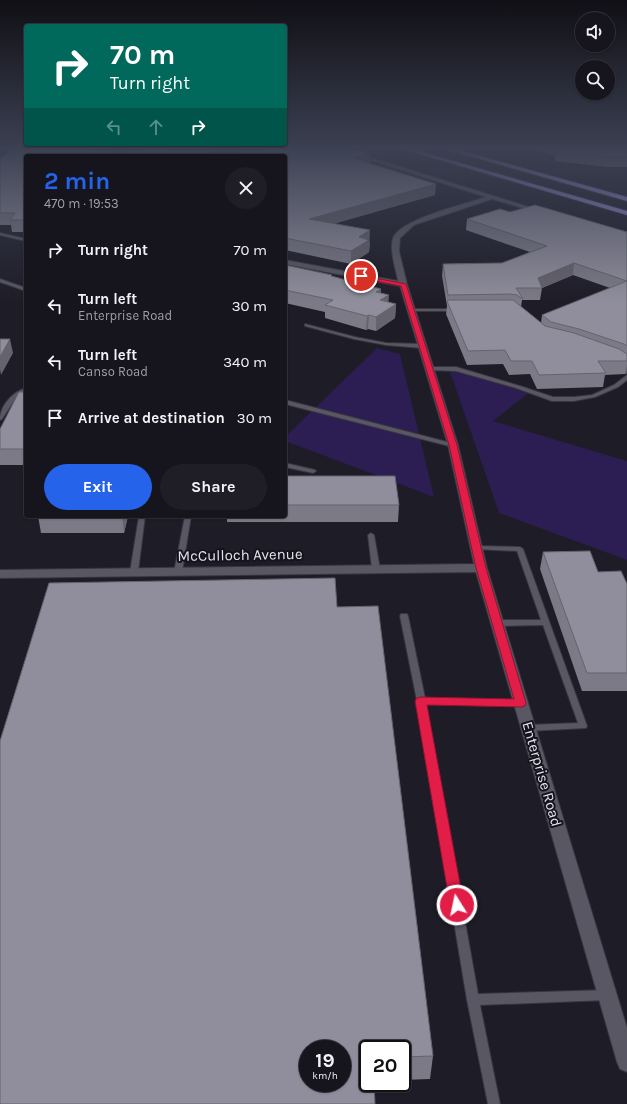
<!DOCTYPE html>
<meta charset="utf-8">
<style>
:root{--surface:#16151d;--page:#1f1e26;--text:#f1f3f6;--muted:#9e9fa4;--line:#35343b;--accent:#2563eb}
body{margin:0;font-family:Karla,sans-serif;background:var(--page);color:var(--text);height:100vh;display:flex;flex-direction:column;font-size:15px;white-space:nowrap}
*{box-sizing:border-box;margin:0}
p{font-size:13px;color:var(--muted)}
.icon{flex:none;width:22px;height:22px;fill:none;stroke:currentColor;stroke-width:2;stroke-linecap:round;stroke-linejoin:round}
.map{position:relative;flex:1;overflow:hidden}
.details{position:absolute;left:24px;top:154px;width:263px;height:364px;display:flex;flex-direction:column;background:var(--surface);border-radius:4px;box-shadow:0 1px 3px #0004,0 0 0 1px var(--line)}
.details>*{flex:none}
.banner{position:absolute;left:24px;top:24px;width:263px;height:122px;border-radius:4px;box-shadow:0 1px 3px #0004,0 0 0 1px var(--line);background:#00695c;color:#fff;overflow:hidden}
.buttons{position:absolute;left:575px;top:12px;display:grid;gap:8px}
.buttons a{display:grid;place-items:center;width:40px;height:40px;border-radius:50%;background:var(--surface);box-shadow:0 1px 3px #0004,0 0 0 1px var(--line);font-size:20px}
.speed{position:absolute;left:299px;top:1040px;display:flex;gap:8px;font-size:20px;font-weight:700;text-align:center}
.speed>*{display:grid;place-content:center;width:52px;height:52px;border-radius:50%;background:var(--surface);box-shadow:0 1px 3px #0004,0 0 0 1px var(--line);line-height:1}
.speed small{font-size:10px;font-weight:400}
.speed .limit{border:2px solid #111;border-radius:6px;background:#fff;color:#111}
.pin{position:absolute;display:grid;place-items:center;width:34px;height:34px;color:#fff;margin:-17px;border:2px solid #fff;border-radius:50%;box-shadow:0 1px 4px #0007}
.me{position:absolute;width:44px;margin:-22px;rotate:350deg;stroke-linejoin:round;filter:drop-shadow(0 0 3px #0008)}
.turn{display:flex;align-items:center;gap:14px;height:84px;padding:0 20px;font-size:18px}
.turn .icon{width:52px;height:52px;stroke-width:2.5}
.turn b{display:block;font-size:28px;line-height:34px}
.lanes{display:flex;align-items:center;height:38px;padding:0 20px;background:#0003;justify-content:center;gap:20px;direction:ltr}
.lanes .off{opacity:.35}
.round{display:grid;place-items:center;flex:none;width:42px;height:42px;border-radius:21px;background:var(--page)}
.headline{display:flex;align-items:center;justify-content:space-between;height:68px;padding:0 20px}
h1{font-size:24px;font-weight:700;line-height:30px;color:var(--accent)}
.action{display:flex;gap:8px;margin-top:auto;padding:8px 20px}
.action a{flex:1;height:46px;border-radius:24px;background:var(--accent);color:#fff;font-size:16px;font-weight:700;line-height:46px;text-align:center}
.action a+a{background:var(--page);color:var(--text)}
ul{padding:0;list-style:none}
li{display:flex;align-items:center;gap:12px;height:56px;padding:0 20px}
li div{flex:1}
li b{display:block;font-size:15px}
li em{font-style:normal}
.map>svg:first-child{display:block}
</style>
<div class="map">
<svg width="627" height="1104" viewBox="0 0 627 1104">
<rect width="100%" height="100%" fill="#1e1c27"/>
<g fill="#2c1d53">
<path d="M 377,348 L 400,354 L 434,497 L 285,441 L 285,437 Z"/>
<path d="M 449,369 L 530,392 L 493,421 L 627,461 L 627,560 L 499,513 Z"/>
</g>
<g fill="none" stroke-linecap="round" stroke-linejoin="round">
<g stroke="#38373f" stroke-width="2">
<g id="lane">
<path d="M 3,148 L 7,148 L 0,153 L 0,150 Z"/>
<path d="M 113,148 L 117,148 L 112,156 L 108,156 Z"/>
<path d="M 125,148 L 129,148 L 127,156 L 123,156 Z"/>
<path d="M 0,233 L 26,239 L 26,241 L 0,235 Z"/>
<path d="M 0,279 L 26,288 L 26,291 L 0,282 Z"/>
<path d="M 409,309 L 456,309 L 458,310 L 456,311 L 409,311 Z"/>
<path d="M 305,324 L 355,337 L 386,343 L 422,344 L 425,346 L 422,348 L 386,345 L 354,339 L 305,326 Z"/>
<path d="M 429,367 L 456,367 L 520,386 L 553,397 L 574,397 L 592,395 L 614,385 L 627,375 L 627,380 L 618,387 L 595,397 L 574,401 L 552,401 L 516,388 L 456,371 L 427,370 L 426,369 Z"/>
<path d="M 26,388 L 26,392 L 15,399 L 2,419 L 0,420 C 0,405 13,392 26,388 Z"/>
<path d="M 285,400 L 455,444 L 456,445 L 453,447 L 285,404 Z"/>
<path d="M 285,463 L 315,470 L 316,471 L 313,473 L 285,467 Z"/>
<path d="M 139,516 L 145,516 L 138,572 L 134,574 L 130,572 Z"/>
<path d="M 185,516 L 191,516 L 182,572 L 178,574 L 174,572 Z"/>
<path d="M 371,533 L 374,535 L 380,569 L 376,571 L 372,569 L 368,535 Z"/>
<path d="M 477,546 L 520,547 L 523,549 L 587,726 L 586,728 L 528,731 L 525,730 L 524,728 L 525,726 L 528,725 L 578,723 L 543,625 L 497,626 L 494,625 L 493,623 L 494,621 L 497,620 L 541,620 L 517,551 L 475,549 L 474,548 L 475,547 Z"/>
<path d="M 401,614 L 407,614 L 408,616 L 425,698 L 521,700 L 524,701 L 525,703 L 524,705 L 521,706 L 426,704 L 478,994 L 607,990 L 611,991 L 613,995 L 611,999 L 607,1000 L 480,1005 L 500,1104 L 488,1104 L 467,1000 L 417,701 L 400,616 Z"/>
</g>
</g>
<g stroke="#38373f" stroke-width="2">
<path id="street" d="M 332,148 L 340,148 L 545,212 L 540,213 L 492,199 L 414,225 L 400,238 L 399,251 L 407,284 L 458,445 L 487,568 L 627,1028 L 627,1072 L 620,1069 L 617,1062 L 476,572 L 0,578 L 0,570 L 474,564 L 448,445 L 400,286 L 285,264 L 285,260 L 398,281 C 396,269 388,247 394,236 C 405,218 465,204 486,197 Z"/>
</g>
<g stroke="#38373f" stroke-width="2">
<g id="highway">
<path d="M 399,148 L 408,148 L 627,211 L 627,215 Z"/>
<path d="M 442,148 L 451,148 L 627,197 L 627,201 Z"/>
</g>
</g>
<use href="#lane" fill="#585763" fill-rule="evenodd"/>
<use href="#street" fill="#585763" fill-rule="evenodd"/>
<use href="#highway" fill="#9788d4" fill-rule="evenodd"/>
</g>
<g fill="#7c7a86" fill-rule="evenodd">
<path d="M 12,148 L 111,148 L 107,156 L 26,156 L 26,232 L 12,232 L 11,225 L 0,225 L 0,157 L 3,157 Z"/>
<path d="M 129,148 L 227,148 L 190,156 L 137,156 L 129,153 Z"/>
<path d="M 230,148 L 350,148 L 370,154 L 370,163 L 435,195 L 334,223 L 370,242 L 369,252 L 351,264 L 285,250 L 285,156 L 254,156 Z"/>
<path d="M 531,148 L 627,148 L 627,167 L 607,167 L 555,161 L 555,155 Z"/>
<path d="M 510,212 L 627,232 L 627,373 L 625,374 L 605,375 L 603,387 L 537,389 L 530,374 L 509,375 L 503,364 L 467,365 L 446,314 L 447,306 L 442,276 L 443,264 L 502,263 L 530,252 L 466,230 L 467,219 ZM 573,275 L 610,288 L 542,315 L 541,323 L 521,307 L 522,300 L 540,300 L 542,288 Z"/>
<path d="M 285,265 L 332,276 L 381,293 L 388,303 L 396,304 L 395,318 L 376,331 L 368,329 L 366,330 L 325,318 L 325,312 L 285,303 Z"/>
<path d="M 26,392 L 26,465 L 0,465 L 0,429 Z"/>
<path d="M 285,476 L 399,505 L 398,522 L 227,522 L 227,516 L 285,516 Z"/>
<path d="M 38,516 L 128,516 L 124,533 L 41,533 Z"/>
<path d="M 543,552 L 598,572 L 627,584 L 627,691 L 582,691 L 540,569 Z"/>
<path d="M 337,607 L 433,1056 L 430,1079 L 402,1080 L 402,1049 L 368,1049 Z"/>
</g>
<g fill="#65636d">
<path d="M 93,148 L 94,156 L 88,156 Z"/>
<path d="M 104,148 L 111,148 L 107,156 L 105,156 Z"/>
<path d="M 179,148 L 227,148 L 190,156 L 155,156 L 155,153 Z"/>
<path d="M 370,154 L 370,164 L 353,158 Z"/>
<path d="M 436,184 L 435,195 L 309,231 L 309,219 Z"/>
<path d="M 370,230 L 369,252 L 351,264 L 351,251 L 359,237 Z"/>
<path d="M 574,263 L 573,275 L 542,288 L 538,278 Z"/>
<path d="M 381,289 L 381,300 L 389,295 L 388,308 L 380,314 L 376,292 Z"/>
<path d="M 396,304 L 395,318 L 376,331 L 376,317 Z"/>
<path d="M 369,315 L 368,329 L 366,330 L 367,316 Z"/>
<path d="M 10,339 L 13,353 L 1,375 L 0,369 L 0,357 Z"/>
<path d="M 627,364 L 627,373 L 625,374 Z"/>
<path d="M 122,516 L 128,516 L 124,533 Z"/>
</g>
<g fill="#908e9c" stroke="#65636d" fill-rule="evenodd">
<path d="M 12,148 L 104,148 L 93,148 L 88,156 L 26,156 L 26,220 L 10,220 L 15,213 L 0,213 L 0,157 L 3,157 Z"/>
<path d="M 142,148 L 179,148 L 155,153 Z"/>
<path d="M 260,148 L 350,148 L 370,154 L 353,158 L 436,184 L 309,219 L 370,230 L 359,237 L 369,240 L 351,251 L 285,238 L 285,156 L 277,156 L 281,155 Z"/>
<path d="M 563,148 L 598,148 L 627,149 L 627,157 L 609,157 L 556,152 L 556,150 Z"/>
<path d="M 535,205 L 627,232 L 627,346 L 624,344 L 579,329 L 551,322 L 542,315 L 627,281 L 574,263 L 538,278 L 542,288 L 516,288 L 523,299 L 517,295 L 510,294 L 448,295 L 443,264 L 502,263 L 547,246 L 467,219 L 500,209 L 510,212 Z"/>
<path d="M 285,265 L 332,275 L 331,276 L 381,289 L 376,292 L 389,295 L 380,300 L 396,304 L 376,317 L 369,315 L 367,316 L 325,305 L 333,300 L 285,290 Z"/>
<path d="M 449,300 L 513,300 L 545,326 L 574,333 L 619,349 L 627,354 L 627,361 L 598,361 L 606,373 L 539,375 L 532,361 L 511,361 L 505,350 L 468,351 L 447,301 Z"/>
<path d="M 0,339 L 10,339 L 0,357 Z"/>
<path d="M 19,392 L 26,392 L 26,449 L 0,449 L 0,429 Z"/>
<path d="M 285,476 L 395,476 L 399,505 L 285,505 Z"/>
<path d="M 590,551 L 598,572 L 621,571 L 627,584 L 627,673 L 587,673 L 543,552 Z"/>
<path d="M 335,578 L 337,607 L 378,606 L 433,1056 L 402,1057 L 402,1049 L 368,1049 L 368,1083 L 374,1083 L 375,1104 L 0,1104 L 0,741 L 49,583 ZM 308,1049 L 342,1049 L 342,1083 L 308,1083 Z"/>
</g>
<linearGradient id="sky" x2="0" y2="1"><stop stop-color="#100f15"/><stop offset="0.49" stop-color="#3b4052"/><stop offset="1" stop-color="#3b4052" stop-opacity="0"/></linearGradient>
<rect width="627" height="302" fill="url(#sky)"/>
<path fill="#e11d48" stroke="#92132f" d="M 359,275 L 406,284 L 457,445 L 486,568 L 526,703 L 525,706 L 521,707 L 427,705 L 464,905 L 462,910 L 457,911 L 452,910 L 450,905 L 415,701 L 417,698 L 421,697 L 514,699 L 476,568 L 449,445 L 401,286 L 359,278 Z"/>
<g text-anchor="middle" stroke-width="4" stroke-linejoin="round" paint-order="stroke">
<g font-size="15" fill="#e4e3eb" stroke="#15131d">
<text transform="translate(240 555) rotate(-1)" y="5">McCulloch Avenue</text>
<text transform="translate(542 774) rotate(74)" y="5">Enterprise Road</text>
</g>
</g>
</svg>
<div class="buttons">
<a><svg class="icon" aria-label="sound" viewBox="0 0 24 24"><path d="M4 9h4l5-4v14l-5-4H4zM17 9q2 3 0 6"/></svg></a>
<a><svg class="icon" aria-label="search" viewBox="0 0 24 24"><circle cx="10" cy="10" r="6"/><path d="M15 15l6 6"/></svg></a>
</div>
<div class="speed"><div>19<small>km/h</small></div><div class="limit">20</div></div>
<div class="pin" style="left:361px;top:276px;background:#d93025"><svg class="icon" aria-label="arrive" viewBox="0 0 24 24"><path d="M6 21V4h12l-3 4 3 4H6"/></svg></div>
<svg class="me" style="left:457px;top:905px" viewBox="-20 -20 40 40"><circle r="17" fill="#e11d48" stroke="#fff" stroke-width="3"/><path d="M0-11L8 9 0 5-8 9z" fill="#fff"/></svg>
<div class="banner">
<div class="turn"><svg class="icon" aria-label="right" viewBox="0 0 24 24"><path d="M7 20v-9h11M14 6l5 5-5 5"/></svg><div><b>70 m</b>Turn right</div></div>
<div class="lanes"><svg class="icon off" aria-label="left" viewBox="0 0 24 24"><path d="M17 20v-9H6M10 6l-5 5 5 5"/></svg><svg class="icon off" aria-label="ahead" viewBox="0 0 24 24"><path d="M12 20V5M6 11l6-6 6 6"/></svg><svg class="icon" aria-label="right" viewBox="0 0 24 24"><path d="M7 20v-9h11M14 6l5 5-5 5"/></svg></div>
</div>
<section class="details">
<div class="headline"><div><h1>2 min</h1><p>470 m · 19:53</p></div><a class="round"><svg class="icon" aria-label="close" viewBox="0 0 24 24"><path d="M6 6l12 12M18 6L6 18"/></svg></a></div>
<ul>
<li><svg class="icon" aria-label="right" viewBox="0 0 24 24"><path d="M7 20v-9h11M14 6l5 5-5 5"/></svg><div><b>Turn right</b></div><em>70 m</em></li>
<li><svg class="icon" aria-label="left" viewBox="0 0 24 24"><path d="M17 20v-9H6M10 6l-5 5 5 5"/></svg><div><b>Turn left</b><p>Enterprise Road</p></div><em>30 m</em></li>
<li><svg class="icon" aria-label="left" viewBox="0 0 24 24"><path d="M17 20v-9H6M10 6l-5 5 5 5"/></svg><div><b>Turn left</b><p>Canso Road</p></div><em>340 m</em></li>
<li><svg class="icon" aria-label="arrive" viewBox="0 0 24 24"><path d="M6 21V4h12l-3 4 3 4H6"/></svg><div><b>Arrive at destination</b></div><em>30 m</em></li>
</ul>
<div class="action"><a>Exit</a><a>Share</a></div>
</section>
</div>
